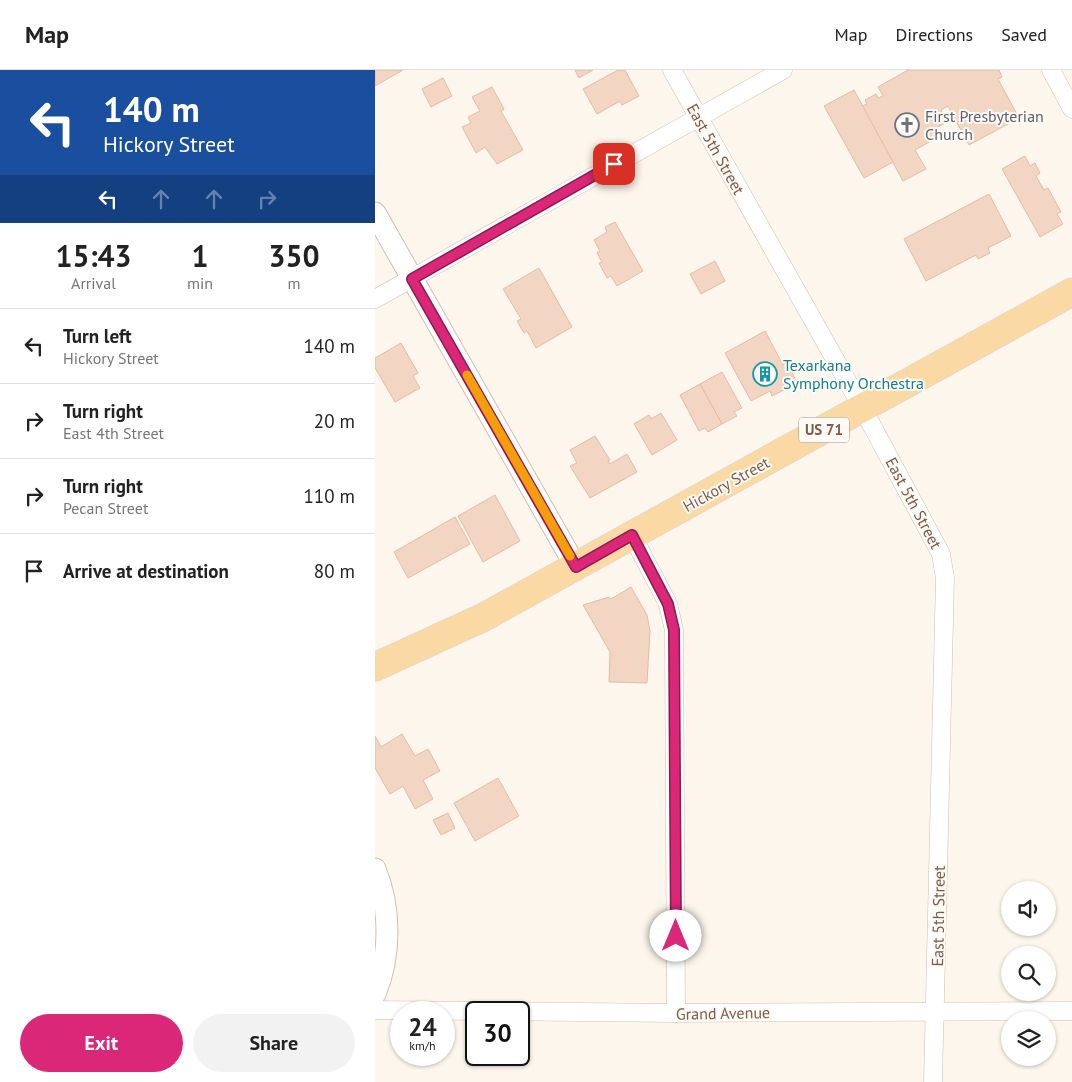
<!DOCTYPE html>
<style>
:root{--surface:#fff;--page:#f2f2f2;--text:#222;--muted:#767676;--line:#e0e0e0;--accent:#db2777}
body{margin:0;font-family:"PT Sans",sans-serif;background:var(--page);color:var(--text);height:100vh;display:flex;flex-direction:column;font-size:19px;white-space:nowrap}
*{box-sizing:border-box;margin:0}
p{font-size:16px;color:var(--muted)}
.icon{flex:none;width:28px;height:28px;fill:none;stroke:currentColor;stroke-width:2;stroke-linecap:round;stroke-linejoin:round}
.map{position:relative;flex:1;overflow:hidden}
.side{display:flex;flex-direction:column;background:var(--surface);width:375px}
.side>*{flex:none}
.hud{background:#1a4fa0;color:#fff;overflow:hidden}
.fabs{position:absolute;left:626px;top:811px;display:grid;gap:10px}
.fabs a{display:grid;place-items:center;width:55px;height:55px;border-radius:50%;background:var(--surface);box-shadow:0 1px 4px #0004;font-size:25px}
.speed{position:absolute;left:15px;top:931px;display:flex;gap:10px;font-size:25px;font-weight:700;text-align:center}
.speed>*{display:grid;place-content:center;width:65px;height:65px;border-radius:50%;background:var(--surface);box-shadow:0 1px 4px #0004;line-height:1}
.speed small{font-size:12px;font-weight:400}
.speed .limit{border:2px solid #111;border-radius:8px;background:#fff;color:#111}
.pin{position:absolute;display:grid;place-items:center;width:42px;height:42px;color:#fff;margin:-21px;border-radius:10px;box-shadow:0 2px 8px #0006}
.me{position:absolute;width:55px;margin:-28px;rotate:0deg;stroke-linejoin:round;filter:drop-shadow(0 0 4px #0008)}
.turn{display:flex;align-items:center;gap:18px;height:105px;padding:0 20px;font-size:22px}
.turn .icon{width:65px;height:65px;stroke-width:2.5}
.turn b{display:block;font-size:35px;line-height:42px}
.lanes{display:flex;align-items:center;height:48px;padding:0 20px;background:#0003;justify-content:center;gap:25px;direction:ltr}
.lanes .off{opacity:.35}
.eta{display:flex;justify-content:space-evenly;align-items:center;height:85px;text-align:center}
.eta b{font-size:30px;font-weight:700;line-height:35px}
.button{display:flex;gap:10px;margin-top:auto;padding:10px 20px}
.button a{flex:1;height:58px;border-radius:30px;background:var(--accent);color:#fff;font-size:20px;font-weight:700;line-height:58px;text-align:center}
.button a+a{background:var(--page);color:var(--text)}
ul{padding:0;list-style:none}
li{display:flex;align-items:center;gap:15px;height:75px;padding:0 20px;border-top:1px solid var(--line)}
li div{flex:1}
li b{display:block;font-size:19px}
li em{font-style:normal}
header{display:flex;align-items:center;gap:30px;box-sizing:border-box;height:70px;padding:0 25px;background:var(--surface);border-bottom:1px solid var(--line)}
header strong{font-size:24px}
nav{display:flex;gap:28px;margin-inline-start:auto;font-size:18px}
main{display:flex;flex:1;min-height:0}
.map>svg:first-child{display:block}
</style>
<header>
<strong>Map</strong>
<nav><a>Map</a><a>Directions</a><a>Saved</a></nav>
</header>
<main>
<section class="side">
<div class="hud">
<div class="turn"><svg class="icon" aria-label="left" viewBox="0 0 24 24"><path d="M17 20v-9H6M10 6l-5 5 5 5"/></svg><div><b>140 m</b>Hickory Street</div></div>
<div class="lanes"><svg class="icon" aria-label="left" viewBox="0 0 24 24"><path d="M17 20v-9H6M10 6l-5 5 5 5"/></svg><svg class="icon off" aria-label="ahead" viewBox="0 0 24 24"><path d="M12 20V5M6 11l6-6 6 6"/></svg><svg class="icon off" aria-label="ahead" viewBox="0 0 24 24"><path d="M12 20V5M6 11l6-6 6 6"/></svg><svg class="icon off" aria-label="right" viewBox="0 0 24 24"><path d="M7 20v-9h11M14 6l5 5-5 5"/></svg></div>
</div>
<div class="eta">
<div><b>15:43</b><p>Arrival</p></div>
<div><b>1</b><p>min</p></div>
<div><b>350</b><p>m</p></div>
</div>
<ul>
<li><svg class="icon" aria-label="left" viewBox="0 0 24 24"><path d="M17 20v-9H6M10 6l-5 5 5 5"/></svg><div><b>Turn left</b><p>Hickory Street</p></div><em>140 m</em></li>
<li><svg class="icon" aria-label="right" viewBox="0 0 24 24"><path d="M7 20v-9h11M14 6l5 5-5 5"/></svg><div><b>Turn right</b><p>East 4th Street</p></div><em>20 m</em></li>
<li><svg class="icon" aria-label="right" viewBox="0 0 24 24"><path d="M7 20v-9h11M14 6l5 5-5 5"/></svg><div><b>Turn right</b><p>Pecan Street</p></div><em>110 m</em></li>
<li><svg class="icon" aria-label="arrive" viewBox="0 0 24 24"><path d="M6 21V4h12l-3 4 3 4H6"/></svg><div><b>Arrive at destination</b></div><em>80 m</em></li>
</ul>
<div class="button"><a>Exit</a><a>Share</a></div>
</section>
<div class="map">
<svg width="697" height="1012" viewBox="0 0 697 1012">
<rect width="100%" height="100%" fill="#fdf6ec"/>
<g fill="#f3d5c3" stroke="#e6bba3">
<path d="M 0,0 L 28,0 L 0,16 Z"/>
<path d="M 200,0 L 218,0 L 204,8 Z"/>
<path d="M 243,0 L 250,0 L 264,26 L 247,35 L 245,31 L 222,44 L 208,19 Z"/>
<path d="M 533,0 L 624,0 L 627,7 L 623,9 L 644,48 L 594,75 L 573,36 L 566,40 L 572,52 L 559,59 L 563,67 L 540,80 L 551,99 L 528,111 L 487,36 L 492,34 L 490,30 L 501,24 L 503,28 L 508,26 L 503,17 Z"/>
<path d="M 68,8 L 77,26 L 56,37 L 47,19 Z"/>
<path d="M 117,17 L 129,39 L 126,41 L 148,80 L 122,94 L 110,77 L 101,83 L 87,57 L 96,53 L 93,47 L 105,41 L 97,27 Z"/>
<path d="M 479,20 L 518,92 L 489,108 L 449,36 Z"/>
<path d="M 650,86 L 655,96 L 660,93 L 665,103 L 661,106 L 669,120 L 673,118 L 686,142 L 682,144 L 688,154 L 665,167 L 627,99 Z"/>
<path d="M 614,124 L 636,166 L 613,178 L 615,183 L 603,189 L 601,185 L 551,211 L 529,169 Z"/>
<path d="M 240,152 L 268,201 L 242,216 L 236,206 L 232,208 L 224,193 L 227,192 L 222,183 L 225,181 L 219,170 L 232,162 L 230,157 Z"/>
<path d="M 340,191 L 350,211 L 326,224 L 315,204 Z"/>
<path d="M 164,198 L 197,257 L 161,278 L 152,261 L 149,263 L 142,251 L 146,249 L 128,219 Z"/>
<path d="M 390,261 L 408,295 L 412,292 L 422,313 L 397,326 L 395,321 L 376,331 L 350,283 Z"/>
<path d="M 26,273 L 43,303 L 38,306 L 45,318 L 20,332 L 0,298 L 0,288 Z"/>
<path d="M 347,302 L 367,338 L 359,342 L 362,346 L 347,354 L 325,314 Z"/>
<path d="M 325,314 L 347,354 L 333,362 L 330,358 L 324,361 L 305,325 Z"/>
<path d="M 286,343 L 302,370 L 277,385 L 259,354 L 274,345 L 276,349 Z"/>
<path d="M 220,366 L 235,390 L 233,391 L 235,394 L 252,384 L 262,402 L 215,428 L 195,396 L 202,393 L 195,380 Z"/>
<path d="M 120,425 L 145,471 L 108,492 L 83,446 Z"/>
<path d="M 80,447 L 95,474 L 33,508 L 19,482 Z"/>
<path d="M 256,517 L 272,545 L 275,561 L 272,613 L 234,612 L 235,582 L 208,535 L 234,527 L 236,529 Z"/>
<path d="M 27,664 L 40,686 L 53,679 L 65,701 L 48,710 L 58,729 L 40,739 L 28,716 L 15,724 L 0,698 L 0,666 L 6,677 Z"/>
<path d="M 123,708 L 144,746 L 100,771 L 79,733 Z"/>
<path d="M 73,743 L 80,758 L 66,765 L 58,750 Z"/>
</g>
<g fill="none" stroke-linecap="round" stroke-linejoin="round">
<g stroke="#d1beb0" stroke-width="19">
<g id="minor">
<path d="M 297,0 L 488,339 L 566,484 L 570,508 L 558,1012"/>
<path d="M 676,0 L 697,39"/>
<path d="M 0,229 L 408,0"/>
<path d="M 257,465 L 293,534 L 299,560 L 301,943"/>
<path d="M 0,940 L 301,943 L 697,941"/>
</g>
</g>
<g stroke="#d1beb0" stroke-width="23">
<g id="tertiary">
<path d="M 0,143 L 201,497"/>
<path d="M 0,799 C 16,838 16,885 0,924"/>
</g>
</g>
<g stroke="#dad1cd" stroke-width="29">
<path id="primary" d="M 0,597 L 109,547 L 697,222"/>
</g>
<use href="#minor" stroke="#fff" stroke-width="18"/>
<use href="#tertiary" stroke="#fff" stroke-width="21"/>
<use href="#primary" stroke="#fbd9a5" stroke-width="28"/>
</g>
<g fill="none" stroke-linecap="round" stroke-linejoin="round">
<g stroke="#8e194d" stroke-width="12">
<path id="route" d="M 239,94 L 37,209 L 201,497 L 257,465 L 293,534 L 299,560 L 301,866"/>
</g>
<use href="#route" stroke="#db2777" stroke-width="9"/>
<path stroke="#f59e0b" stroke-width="9" d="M 92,305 L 195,486"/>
</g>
<defs>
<g id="church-ring" transform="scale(1.25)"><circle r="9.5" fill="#fffaf3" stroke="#6b7280" stroke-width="1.5"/><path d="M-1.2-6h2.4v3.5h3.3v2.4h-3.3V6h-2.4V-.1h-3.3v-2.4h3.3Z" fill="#6b7280"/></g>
<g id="building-ring" transform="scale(1.25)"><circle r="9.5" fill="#fffaf3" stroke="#0f9aa8" stroke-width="1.5"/><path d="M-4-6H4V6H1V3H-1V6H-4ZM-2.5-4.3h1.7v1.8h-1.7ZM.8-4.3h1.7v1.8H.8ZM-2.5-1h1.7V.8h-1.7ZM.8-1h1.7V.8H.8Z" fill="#0f9aa8"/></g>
</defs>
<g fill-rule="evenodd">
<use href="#church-ring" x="532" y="55"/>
<use href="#building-ring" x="390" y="304"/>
</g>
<g text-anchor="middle" stroke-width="4" stroke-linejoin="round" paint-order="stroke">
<rect fill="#fffaf3" stroke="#a28b7f" stroke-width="1" x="424" y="347.5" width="50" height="25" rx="4"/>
<g font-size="15" font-weight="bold" fill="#7a5c4d">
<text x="449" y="365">US 71</text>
</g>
<g font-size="16" fill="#5b616d" stroke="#fffaf3" text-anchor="start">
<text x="550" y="52">First Presbyterian<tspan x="550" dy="18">Church</tspan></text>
</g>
<g font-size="16" fill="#7a5c4d" stroke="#fffaf3">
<text transform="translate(341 79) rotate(61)" y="6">East 5th Street</text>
<text transform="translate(351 414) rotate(-29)" y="6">Hickory Street</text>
<text transform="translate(539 433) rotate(62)" y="6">East 5th Street</text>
<text transform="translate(563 846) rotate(-89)" y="6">East 5th Street</text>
<text transform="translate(348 943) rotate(-1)" y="6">Grand Avenue</text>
</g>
<g font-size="16" fill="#0d838f" stroke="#fffaf3" text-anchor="start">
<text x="408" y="301">Texarkana<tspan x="408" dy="18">Symphony Orchestra</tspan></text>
</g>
</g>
</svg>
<div class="fabs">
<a><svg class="icon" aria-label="sound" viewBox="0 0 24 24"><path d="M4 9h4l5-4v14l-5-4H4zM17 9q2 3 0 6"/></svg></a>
<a><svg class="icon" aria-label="search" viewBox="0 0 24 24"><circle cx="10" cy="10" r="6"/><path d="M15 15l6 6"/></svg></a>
<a><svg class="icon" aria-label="layers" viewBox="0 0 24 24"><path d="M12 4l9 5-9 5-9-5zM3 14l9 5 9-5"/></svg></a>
</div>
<div class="speed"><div>24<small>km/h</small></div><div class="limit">30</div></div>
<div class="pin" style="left:239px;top:94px;background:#d93025"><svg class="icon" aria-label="arrive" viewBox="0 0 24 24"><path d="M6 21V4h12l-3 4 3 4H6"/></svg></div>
<svg class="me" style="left:301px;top:866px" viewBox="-20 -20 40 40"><circle r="19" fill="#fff"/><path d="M0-13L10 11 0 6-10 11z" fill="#db2777"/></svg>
</div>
</main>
